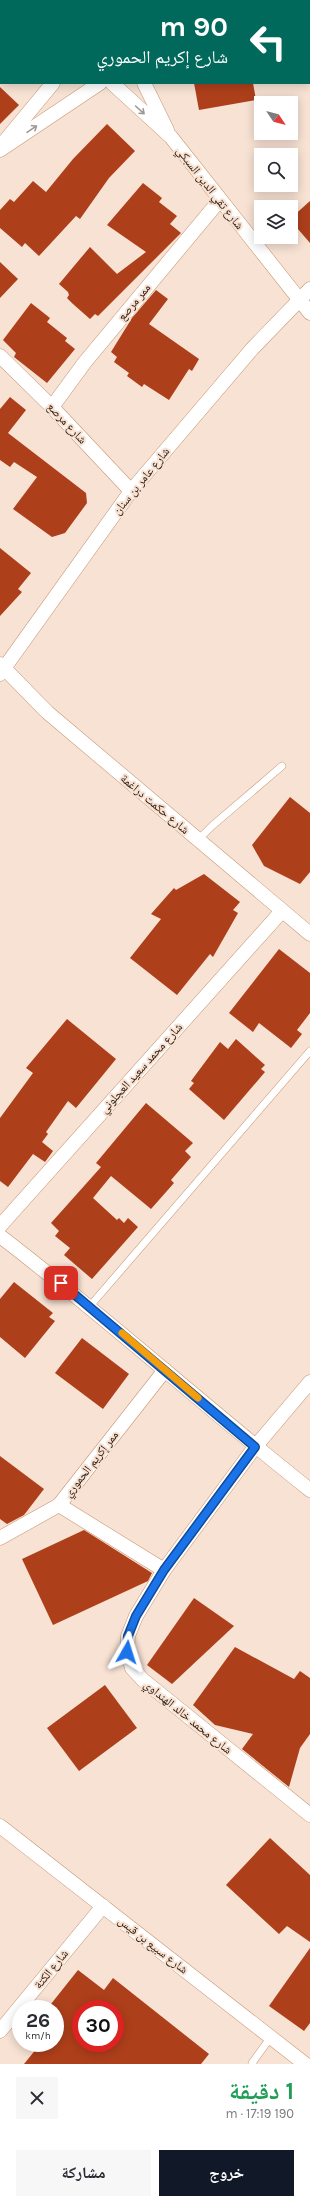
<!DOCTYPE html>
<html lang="ar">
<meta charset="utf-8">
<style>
:root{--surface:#fff;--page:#f7f7f7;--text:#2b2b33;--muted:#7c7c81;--accent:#111827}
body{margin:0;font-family:Karla,"Noto Naskh Arabic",sans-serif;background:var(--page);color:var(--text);direction:rtl;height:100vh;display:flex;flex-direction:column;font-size:15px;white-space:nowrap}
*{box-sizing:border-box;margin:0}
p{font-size:13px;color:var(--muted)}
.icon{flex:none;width:22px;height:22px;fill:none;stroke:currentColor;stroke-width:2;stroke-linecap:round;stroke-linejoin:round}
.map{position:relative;height:2064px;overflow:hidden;direction:ltr}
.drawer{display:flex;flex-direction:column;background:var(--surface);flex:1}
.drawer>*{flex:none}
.banner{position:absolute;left:0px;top:0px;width:310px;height:84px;box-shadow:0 2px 10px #0003;direction:rtl;background:#00695c;color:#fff;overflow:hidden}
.needle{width:26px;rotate:125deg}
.buttons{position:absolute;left:254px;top:96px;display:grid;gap:8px}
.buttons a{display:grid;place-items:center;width:44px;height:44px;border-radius:0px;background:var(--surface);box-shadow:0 2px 10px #0003;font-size:20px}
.speed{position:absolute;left:12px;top:2000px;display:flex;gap:8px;font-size:20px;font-weight:700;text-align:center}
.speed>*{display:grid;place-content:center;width:52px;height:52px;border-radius:50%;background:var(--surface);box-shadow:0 2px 10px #0003;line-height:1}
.speed small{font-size:10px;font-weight:400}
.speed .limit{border:6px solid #d22;background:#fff;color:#111}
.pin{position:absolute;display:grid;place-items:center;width:34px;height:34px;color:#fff;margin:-17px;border-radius:8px;box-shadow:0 2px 6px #0006}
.me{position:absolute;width:44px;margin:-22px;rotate:6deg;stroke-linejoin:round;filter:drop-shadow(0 0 3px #0008)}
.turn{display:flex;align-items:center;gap:14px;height:84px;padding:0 16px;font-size:18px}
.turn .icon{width:52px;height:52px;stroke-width:2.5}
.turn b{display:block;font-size:28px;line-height:34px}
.round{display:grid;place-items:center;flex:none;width:42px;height:42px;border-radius:0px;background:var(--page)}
.head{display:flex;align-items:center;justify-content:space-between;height:68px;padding:0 16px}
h1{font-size:24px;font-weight:700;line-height:30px;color:#1e9e55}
.action{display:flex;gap:8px;margin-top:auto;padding:8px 16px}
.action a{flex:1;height:46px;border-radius:0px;background:var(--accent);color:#fff;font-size:16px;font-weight:700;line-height:46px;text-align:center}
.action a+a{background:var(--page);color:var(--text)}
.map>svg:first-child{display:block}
</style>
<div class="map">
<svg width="310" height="2064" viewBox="0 0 310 2064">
<rect width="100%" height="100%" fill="#f7e2d3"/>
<g fill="#ae3f1b" fill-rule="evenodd">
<path d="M 194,83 L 253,83 L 256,100 L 199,110 Z"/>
<path d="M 0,87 L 19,105 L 0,124 Z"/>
<path d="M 107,124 L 135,151 L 109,178 L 80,219 L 76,216 L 39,256 L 25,243 L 22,247 L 0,228 L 0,210 L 10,199 L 14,202 L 33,181 L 46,192 L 73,159 Z"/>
<path d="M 143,183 L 162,198 L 159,202 L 177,216 L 170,224 L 181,233 L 98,316 L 95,314 L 90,319 L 73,304 L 67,298 L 69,295 L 68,292 L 59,284 L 90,247 L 117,274 L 146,252 L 107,225 Z"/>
<path d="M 310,201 L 310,243 L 291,221 L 291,218 Z"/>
<path d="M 0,262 L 18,279 L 0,298 Z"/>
<path d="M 156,290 L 168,299 L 149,324 L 199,359 L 192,371 L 189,369 L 169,400 L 144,384 L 142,387 L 127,376 L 129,373 L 114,362 L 117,357 L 111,352 L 132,318 Z"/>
<path d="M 31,303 L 50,318 L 47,322 L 67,338 L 65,341 L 75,349 L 47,383 L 14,357 L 16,353 L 3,340 Z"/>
<path d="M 10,397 L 26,410 L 8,433 L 86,493 L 87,503 L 65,533 L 52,537 L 13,509 L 37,477 L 14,462 L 10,467 L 0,460 L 0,409 Z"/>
<path d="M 0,548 L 31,573 L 18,589 L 22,592 L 0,616 Z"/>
<path d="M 290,797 L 310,813 L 310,872 L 300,884 L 264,866 L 252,845 Z"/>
<path d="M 204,874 L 240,902 L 233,910 L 238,913 L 213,957 L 210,954 L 177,995 L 130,958 L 161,919 L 151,914 L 174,888 L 176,890 Z"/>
<path d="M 279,949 L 310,973 L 310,1013 L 297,1030 L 302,1034 L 291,1048 L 259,1023 L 253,1032 L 229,1013 Z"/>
<path d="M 67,1019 L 116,1059 L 76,1108 L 68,1101 L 46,1132 L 48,1134 L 42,1142 L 53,1151 L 45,1162 L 33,1154 L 8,1187 L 0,1181 L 0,1118 L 33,1073 L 26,1068 Z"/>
<path d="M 236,1039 L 265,1065 L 261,1069 L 265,1072 L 224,1120 L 189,1089 L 194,1083 L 191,1081 L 220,1042 L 228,1049 Z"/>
<path d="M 146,1103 L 193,1143 L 185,1151 L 191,1157 L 171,1180 L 174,1183 L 151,1209 L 111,1176 L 93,1198 L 117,1220 L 119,1218 L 124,1223 L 128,1218 L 138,1227 L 92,1279 L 64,1255 L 70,1248 L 55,1236 L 59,1231 L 51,1223 L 101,1167 L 96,1163 Z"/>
<path d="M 14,1282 L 53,1313 L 49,1317 L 55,1321 L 25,1358 L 0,1337 L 0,1299 Z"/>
<path d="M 82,1338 L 129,1374 L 103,1409 L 55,1373 Z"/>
<path d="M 0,1456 L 44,1489 L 24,1515 L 7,1524 L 0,1519 Z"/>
<path d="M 84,1530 L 152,1573 L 148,1581 L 53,1625 L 22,1559 Z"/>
<path d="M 194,1598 L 234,1626 L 172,1684 L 147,1665 Z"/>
<path d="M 235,1647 L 294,1679 L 300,1671 L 310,1678 L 310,1734 L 300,1748 L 289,1787 L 242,1749 L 253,1734 L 215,1725 L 193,1705 Z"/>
<path d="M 105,1685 L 137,1728 L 79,1771 L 47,1728 Z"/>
<path d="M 270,1838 L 310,1875 L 310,1942 L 287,1926 L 279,1934 L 226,1885 Z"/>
<path d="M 310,1948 L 310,2023 L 304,2031 L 269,2006 Z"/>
<path d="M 78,1970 L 104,1990 L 113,1978 L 209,2054 L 201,2064 L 24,2064 L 41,2043 L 55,2043 L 55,2009 L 47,2009 ZM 81,2009 L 115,2009 L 115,2043 L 81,2043 Z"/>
</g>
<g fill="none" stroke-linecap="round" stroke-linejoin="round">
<g stroke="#c79571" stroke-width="8">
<g id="lane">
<path d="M 198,840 L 212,826 L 282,766"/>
<path d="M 90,1306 L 310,1051"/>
<path d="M 253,2064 L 252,2063 L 271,2037"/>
</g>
</g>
<g stroke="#c79571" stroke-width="15">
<g id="street">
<path d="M 112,83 L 171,137 L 310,313"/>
<path d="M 144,83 L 167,130"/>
<path d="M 5,141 L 53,83"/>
<path d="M 0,150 L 100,83"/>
<path d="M 0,356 L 52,407 L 131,491"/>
<path d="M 52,407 L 85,362 L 219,201"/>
<path d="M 0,664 L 47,712 L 310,934"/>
<path d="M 0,674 L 131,491 L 252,349 L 310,289"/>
<path d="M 0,1226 L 282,911"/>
<path d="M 0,1236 C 106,1317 205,1407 310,1490"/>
<path d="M 310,1382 L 255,1447 L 164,1570 L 136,1616 L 128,1636 L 127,1652 L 132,1668 L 143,1680 L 310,1815"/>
<path d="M 59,1505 L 164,1570"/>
<path d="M 0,1538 L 59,1505 L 165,1370"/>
<path d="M 0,1826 L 305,2064"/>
<path d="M 0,2031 L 103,1906"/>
</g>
</g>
<g stroke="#c79571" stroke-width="21">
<g id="secondary">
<path d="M 50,0 L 51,1"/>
<path d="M 84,0 L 85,1"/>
<path d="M 202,1 L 206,0"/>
</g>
</g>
<use href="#lane" stroke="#fff" stroke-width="7"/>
<use href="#street" stroke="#fff" stroke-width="14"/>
<use href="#secondary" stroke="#fff" stroke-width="20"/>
</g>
<defs><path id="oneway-shaft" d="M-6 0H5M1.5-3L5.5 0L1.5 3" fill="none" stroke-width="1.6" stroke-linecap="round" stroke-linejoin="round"/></defs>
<g stroke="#a09891">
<use href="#oneway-shaft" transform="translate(140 110) rotate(42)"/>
<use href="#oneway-shaft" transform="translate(32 129) rotate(-34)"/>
</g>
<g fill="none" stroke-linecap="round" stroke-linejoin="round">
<g stroke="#114b97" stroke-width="10">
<path id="route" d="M 61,1283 L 255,1447 L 164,1570 L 136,1616 L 128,1636 L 127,1652"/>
</g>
<use href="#route" stroke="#1a73e8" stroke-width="7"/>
<path stroke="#f59e0b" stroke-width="7" d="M 122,1333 L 198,1398"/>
</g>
<g text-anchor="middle" stroke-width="4" stroke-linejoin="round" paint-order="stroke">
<g font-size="12" fill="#2c190b" stroke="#f7e2d3">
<text transform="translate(210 188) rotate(52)" y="4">شارع تقي الدين السبكي</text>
<text transform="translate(134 302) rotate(-50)" y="4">ممر مرصع</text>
<text transform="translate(67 423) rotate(47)" y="4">شارع مرصع</text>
<text transform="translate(141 481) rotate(-51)" y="4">شارع عامر بن سنان</text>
<text transform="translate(155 804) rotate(40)" y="4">شارع حكمت دراغمة</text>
<text transform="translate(141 1068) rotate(-48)" y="4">شارع محمد سعيد العجلوني</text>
<text transform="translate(91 1464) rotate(-52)" y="4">ممر إكريم الحموري</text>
<text transform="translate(188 1717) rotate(39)" y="4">شارع محمد خالد الهنداوي</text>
<text transform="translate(153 1945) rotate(38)" y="4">شارع سبيع بن قيس</text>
<text transform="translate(51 1969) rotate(-51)" y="4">شارع الكتة</text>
</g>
</g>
</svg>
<div class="buttons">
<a><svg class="needle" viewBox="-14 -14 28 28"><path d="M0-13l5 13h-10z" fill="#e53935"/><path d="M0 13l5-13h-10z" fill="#7c7c81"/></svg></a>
<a><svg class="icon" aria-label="search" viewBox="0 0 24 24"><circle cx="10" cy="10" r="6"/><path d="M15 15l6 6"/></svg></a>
<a><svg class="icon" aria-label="layers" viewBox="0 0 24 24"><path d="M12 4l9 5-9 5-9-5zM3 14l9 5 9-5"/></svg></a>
</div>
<div class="speed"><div>26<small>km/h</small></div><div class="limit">30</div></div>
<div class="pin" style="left:61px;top:1283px;background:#d93025"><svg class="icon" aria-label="arrive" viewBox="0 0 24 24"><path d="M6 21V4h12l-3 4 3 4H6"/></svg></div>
<svg class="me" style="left:127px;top:1652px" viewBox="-20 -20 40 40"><path d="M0-17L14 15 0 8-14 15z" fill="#1a73e8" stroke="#fff" stroke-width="4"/></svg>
<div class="banner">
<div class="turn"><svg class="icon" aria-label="left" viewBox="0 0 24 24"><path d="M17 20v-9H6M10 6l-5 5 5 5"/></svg><div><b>90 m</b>شارع إكريم الحموري</div></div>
</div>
</div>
<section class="drawer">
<div class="head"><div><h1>1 دقيقة</h1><p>190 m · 17:19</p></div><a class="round"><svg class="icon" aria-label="close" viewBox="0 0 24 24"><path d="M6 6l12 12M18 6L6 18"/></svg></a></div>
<div class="action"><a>خروج</a><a>مشاركة</a></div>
</section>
